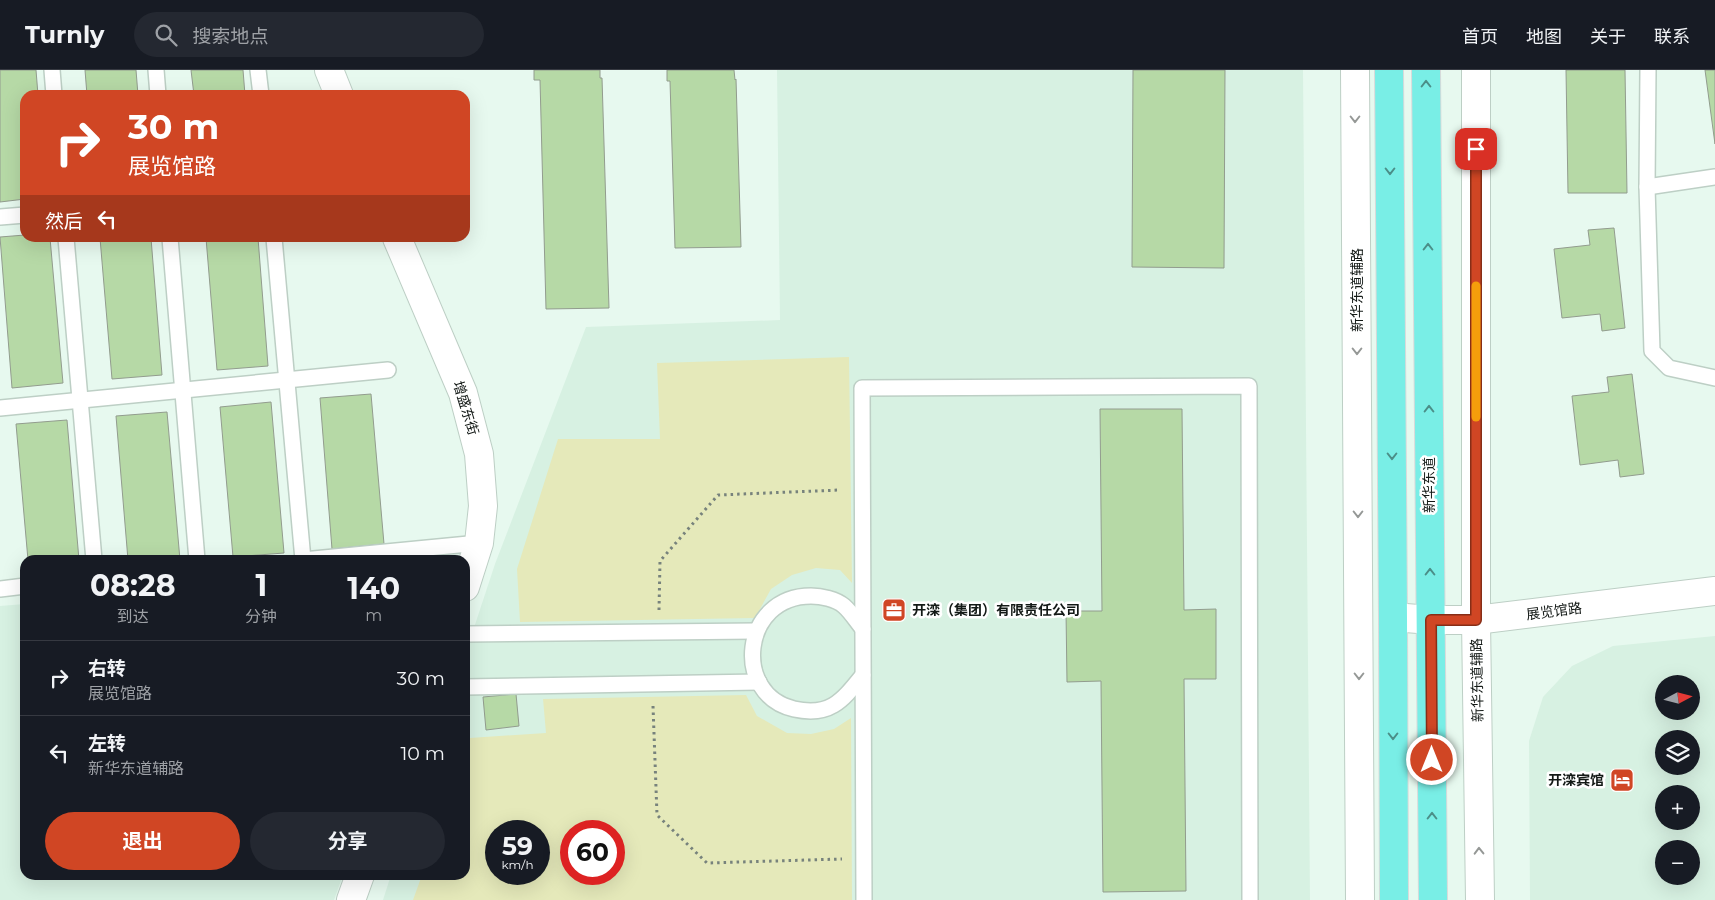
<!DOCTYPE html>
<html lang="zh">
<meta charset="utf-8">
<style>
:root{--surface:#171b24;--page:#242831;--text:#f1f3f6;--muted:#9ea1a6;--line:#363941;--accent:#d04624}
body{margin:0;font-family:Montserrat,"Noto Sans SC",sans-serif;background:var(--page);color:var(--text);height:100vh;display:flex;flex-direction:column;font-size:19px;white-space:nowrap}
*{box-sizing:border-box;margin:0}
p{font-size:16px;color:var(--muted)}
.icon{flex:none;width:28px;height:28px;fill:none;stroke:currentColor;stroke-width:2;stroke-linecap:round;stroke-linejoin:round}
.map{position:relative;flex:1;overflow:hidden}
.panel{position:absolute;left:20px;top:485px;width:450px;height:325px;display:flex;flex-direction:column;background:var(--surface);border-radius:15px;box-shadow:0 5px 20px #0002}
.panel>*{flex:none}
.top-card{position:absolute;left:20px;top:20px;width:450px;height:152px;border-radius:15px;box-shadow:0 5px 20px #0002;background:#d04624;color:#fff;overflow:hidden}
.needle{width:32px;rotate:83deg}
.controls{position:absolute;left:1655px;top:605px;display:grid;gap:10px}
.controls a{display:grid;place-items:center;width:45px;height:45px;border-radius:50%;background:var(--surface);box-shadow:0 5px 20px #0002;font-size:25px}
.speed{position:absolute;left:485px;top:750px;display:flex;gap:10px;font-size:25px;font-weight:700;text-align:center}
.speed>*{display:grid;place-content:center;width:65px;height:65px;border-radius:50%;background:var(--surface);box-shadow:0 5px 20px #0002;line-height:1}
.speed small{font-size:12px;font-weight:400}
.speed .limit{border:8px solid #d22;background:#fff;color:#111}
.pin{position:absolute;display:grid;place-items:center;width:42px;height:42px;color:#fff;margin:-21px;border-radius:10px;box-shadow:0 2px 8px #0006}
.me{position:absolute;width:55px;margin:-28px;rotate:0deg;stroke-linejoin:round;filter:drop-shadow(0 0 4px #0008)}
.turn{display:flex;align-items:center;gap:18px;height:105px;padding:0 25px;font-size:22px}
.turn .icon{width:65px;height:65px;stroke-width:2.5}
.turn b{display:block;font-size:35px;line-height:42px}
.then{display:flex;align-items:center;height:48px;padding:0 25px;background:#0003;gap:10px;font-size:19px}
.eta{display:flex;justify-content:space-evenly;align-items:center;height:85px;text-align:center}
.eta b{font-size:30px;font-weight:700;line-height:35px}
.primary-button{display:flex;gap:10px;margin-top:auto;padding:10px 25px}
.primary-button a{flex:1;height:58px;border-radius:30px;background:var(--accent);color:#fff;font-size:20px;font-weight:700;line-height:58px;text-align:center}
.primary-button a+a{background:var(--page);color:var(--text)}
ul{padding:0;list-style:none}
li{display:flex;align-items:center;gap:15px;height:75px;padding:0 25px;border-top:1px solid var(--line)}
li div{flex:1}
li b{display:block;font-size:19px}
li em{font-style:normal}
header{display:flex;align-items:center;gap:30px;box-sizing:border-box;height:70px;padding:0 25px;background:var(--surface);border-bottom:1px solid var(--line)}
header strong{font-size:24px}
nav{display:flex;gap:28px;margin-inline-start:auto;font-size:18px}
.search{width:350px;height:45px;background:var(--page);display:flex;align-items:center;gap:12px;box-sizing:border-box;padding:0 18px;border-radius:28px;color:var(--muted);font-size:19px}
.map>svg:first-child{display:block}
</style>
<header>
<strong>Turnly</strong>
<div class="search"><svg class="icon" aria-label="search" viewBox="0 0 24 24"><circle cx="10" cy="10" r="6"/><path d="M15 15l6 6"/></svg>搜索地点</div>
<nav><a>首页</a><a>地图</a><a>关于</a><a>联系</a></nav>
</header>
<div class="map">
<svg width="1715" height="830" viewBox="0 0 1715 830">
<rect width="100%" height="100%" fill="#e7f9ef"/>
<g fill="#d7f1e2" fill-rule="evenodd">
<path d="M 777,0 L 1303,0 L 1310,830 L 383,830 L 391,805 L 465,805 L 465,585 L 495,494 L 586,257 L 780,250 ZM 496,761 L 539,761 L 539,804 L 496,804 ZM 571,761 L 614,761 L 614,804 L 571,804 Z"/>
<path d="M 25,534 L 25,805 L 343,805 L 334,830 L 0,830 L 0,536 Z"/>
<path d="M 1715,566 L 1715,830 L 1530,830 L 1529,671 L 1543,627 L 1572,596 L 1613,576 ZM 1664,614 L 1691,614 L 1691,641 L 1664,641 ZM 1664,669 L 1691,669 L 1691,696 L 1664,696 ZM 1664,724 L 1691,724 L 1691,751 L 1664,751 ZM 1664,779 L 1691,779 L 1691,806 L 1664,806 Z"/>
</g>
<g fill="#e5e9ba" fill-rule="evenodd">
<path d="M 849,287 L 852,513 L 840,500 L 816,498 L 792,505 L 771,519 L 755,548 L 520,552 L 517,499 L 558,369 L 660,369 L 657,293 Z"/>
<path d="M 746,625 L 757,646 L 787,663 L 811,664 L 834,659 L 851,648 L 852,830 L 413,830 L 422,805 L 465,805 L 465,683 L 470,668 L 546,663 L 543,629 ZM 496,761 L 539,761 L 539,804 L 496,804 ZM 571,761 L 614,761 L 614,804 L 571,804 Z"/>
</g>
<g fill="#b6d9a6" stroke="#929c8e">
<path d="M 0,0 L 36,0 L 38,25 L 25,25 L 25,129 L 0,132 Z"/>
<path d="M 85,0 L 136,0 L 138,25 L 87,25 Z"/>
<path d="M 191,0 L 243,0 L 245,25 L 194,25 Z"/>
<path d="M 534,0 L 600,0 L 600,8 L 602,8 L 609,238 L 546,239 L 540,10 L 534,10 Z"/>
<path d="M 667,0 L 734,0 L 735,10 L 736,9 L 741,177 L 675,178 L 670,11 L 667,11 Z"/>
<path d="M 1133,0 L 1225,0 L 1224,198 L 1132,197 Z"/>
<path d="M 1566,0 L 1625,0 L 1627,123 L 1568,123 Z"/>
<path d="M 1705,0 L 1715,0 L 1715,74 Z"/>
<path d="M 1614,158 L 1625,258 L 1602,261 L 1600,244 L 1562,248 L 1554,179 L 1590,175 L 1588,160 Z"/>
<path d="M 25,165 L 25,168 L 50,168 L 63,313 L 12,318 L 0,167 Z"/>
<path d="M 100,168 L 151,168 L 162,305 L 112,309 Z"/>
<path d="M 206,168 L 258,168 L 268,296 L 217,300 Z"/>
<path d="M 1632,304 L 1644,404 L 1620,407 L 1618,390 L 1580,395 L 1572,326 L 1609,322 L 1607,307 Z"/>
<path d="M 371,324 L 384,474 L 332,479 L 320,328 Z"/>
<path d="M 271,332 L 284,483 L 233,487 L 220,337 Z"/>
<path d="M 1100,339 L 1182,339 L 1184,540 L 1216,539 L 1216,609 L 1184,609 L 1186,821 L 1103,822 L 1101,611 L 1067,612 L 1066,541 L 1102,541 Z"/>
<path d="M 167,342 L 180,490 L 128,490 L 116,346 Z"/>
<path d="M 67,350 L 79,490 L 28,490 L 16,354 Z"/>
<path d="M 516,624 L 519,656 L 486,660 L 483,627 Z"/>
</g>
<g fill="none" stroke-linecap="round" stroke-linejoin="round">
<g stroke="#bdcfc5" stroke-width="18">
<g id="service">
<path d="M 52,0 L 54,25"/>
<path d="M 156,0 L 158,25"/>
<path d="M 258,0 L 261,25"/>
<path d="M 1648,0 L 1647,117 L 1652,281 L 1669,298 L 1715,308"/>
<path d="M 1647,117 L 1715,107"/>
<path d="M 0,147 L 25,145"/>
<path d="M 66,168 L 94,490"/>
<path d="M 170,168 L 197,490"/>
<path d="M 274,168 L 303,490"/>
<path d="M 0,338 L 388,300"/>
<path d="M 303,490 L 479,473"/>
<path d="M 0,519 L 25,516"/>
<path d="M 863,559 C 857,552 851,542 844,536 C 836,529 821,526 811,526 C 741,526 732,625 794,639 C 830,647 842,631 863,605"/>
<path d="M 465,564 L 756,561"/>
<path d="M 465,617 L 759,612"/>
<path d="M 864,830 L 862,318 L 1249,316 L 1250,830"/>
</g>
</g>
<g stroke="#bdcfc5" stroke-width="30">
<g id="minor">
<path d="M 329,0 L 339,25"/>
<path d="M 1355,0 L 1360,830"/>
<path d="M 1476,0 L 1476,550 L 1480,830"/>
<path d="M 397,168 L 463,323 L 479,384 L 483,436 L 479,473 L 465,517"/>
<path d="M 351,830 L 360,805"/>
</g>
</g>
<g stroke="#bdcfc5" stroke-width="30">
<path id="tertiary" d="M 1393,547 L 1431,550 L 1476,550 L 1715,521"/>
</g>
<g stroke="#d9dada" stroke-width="30">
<g id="primary">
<path d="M 1389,0 L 1393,547 L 1394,830"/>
<path d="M 1426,0 L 1433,830"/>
</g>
</g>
<g stroke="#77827c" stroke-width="3" stroke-dasharray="2.5 4" stroke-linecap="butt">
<path d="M 659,540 L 660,491 L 718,425 L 840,420"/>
<path d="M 653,636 L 657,745 L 707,793 L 842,789"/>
</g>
<use href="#service" stroke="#fff" stroke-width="15"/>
<use href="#minor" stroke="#fff" stroke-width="28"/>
<use href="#tertiary" stroke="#fff" stroke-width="28"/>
<use href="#primary" stroke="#79eee6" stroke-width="28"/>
</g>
<defs><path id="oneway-chevron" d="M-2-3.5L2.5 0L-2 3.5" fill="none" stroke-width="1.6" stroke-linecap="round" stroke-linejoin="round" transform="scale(1.25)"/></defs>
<g stroke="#4b8e88">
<use href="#oneway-chevron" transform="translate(1426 14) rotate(-90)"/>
<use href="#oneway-chevron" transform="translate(1390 101) rotate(90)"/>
<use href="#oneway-chevron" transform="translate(1428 177) rotate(-90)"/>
<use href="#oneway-chevron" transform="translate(1429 339) rotate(-90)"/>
<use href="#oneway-chevron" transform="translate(1392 386) rotate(90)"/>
<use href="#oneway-chevron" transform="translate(1430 502) rotate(-90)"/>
<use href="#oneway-chevron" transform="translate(1393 666) rotate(90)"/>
<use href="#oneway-chevron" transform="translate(1432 746) rotate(-90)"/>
</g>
<g stroke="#959896">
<use href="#oneway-chevron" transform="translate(1355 49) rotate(90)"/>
<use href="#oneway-chevron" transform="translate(1357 281) rotate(90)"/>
<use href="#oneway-chevron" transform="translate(1358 444) rotate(90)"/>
<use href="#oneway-chevron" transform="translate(1359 606) rotate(90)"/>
<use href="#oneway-chevron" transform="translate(1479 781) rotate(-91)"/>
</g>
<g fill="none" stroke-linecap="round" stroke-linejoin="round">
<g stroke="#872e17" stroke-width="12">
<path id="route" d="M 1432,690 L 1431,550 L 1476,550 L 1476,79"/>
</g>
<use href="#route" stroke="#d04624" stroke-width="9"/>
<path stroke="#f59e0b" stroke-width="9" d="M 1476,216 L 1476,347"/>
</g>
<defs>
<g id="office-square" transform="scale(1.25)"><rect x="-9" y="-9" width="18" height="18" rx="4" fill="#d04624" stroke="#fff"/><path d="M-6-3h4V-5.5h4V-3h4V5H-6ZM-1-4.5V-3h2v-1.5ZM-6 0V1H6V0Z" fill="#fff"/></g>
<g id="hotel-square" transform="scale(1.25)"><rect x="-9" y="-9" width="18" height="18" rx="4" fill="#d04624" stroke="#fff"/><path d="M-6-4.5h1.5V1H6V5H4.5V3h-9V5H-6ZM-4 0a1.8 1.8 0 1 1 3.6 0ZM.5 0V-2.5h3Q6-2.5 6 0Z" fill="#fff"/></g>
</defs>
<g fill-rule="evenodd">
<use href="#office-square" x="894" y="540"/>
<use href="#hotel-square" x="1622" y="710"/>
</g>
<g text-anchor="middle" stroke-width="5" stroke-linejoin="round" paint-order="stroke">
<g font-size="14" fill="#131916" stroke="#fff">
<text transform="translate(1357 220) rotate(-90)" y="5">新华东道辅路</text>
<text transform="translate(466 338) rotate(73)" y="5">增盛东街</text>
<text transform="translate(1429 415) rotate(-90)" y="5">新华东道</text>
<text transform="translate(1554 541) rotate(-7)" y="5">展览馆路</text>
<text transform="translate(1477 610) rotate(-91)" y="5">新华东道辅路</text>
</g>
<g font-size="14" font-weight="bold" fill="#131916" stroke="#fff" text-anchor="start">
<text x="912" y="545">开滦（集团）有限责任公司</text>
<text x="1604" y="715" text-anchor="end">开滦宾馆</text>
</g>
</g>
</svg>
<div class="controls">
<a><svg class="needle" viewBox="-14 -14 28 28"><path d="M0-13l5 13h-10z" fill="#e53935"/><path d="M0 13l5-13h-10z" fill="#9ea1a6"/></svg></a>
<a><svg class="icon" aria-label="layers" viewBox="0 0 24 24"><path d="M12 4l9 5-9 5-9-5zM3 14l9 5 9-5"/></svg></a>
<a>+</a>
<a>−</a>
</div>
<div class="speed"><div>59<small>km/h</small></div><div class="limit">60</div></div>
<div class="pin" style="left:1476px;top:79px;background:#d93025"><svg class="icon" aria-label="arrive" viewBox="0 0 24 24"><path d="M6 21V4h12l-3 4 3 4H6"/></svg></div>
<svg class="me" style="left:1432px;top:690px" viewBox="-20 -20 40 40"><circle r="17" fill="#d04624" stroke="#fff" stroke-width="3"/><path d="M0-11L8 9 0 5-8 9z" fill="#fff"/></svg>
<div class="top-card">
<div class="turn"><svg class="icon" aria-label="right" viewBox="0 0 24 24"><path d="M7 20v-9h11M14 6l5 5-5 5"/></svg><div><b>30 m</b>展览馆路</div></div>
<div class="then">然后<svg class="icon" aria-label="left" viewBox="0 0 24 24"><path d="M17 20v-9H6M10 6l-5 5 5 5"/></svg></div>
</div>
<section class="panel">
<div class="eta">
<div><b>08:28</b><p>到达</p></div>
<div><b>1</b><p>分钟</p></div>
<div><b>140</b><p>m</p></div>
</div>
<ul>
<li><svg class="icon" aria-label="right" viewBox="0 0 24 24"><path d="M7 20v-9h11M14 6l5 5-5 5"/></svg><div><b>右转</b><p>展览馆路</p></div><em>30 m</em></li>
<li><svg class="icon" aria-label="left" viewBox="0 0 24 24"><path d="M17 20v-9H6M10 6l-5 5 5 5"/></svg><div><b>左转</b><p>新华东道辅路</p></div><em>10 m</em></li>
</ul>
<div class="primary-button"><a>退出</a><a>分享</a></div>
</section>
</div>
